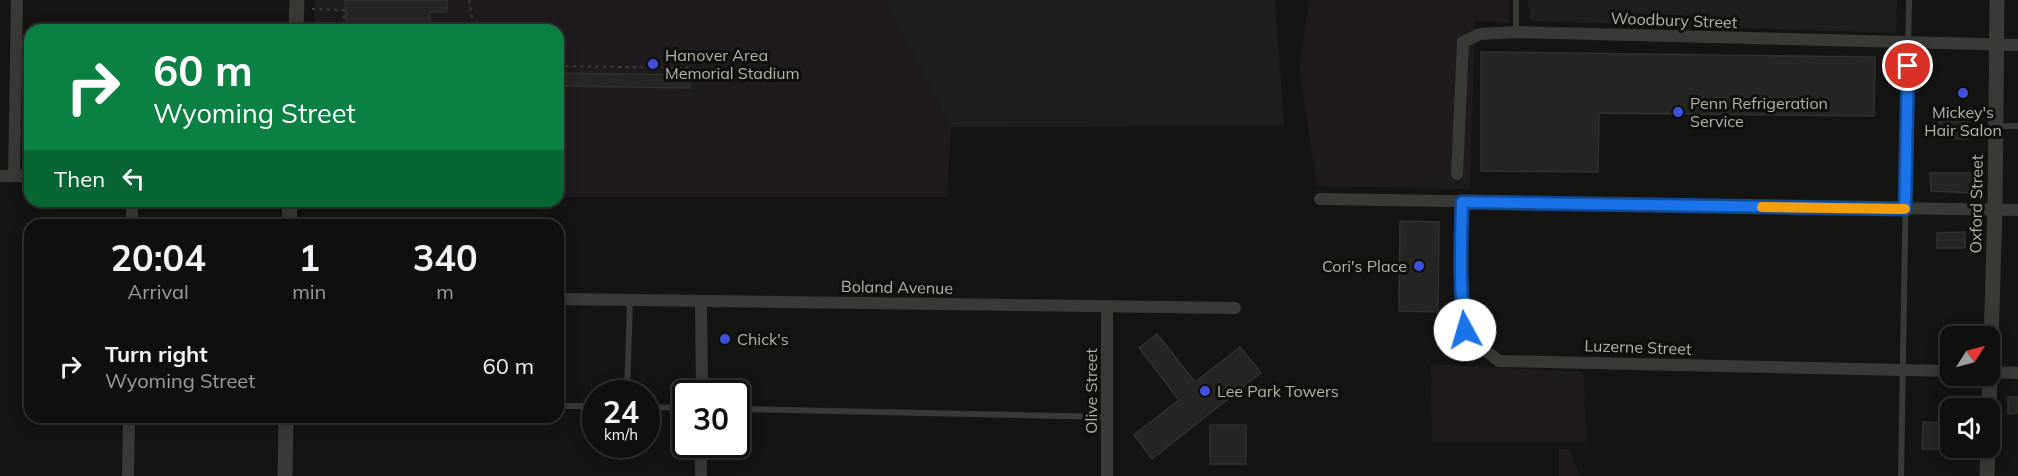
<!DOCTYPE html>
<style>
:root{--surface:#0f100e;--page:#181917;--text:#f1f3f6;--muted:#9b9d9e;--line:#2f302e}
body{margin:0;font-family:Mulish,sans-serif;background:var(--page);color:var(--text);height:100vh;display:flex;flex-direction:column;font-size:22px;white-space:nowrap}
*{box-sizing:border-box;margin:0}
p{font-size:20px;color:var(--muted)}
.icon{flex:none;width:33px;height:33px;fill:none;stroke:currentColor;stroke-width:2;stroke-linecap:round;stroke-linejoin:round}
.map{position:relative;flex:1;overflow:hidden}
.details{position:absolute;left:24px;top:219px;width:540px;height:204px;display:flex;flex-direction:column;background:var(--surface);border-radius:18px;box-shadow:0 3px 15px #0003,0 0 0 2px var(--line)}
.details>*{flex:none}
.guide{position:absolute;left:24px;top:24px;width:540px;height:183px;border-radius:18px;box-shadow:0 3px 15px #0003,0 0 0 2px var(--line);background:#0b8043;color:#fff;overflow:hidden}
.needle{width:39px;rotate:54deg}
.tools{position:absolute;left:1940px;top:326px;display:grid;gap:12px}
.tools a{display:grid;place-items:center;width:60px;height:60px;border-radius:12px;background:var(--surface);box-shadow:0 3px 15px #0003,0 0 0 2px var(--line);font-size:30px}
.speed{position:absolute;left:582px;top:380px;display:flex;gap:12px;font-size:30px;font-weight:700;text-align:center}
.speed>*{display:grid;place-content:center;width:78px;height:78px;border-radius:50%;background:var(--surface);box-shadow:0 3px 15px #0003,0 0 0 2px var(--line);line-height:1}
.speed small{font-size:15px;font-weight:400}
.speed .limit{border:3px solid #111;border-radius:9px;background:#fff;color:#111}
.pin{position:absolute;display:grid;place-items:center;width:51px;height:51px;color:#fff;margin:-26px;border:3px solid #fff;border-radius:50%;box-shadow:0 2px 6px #0007}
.me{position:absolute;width:66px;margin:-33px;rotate:354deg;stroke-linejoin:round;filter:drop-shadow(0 0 4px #0008)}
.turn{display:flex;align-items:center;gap:21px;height:126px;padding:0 30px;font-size:27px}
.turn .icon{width:78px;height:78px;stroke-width:2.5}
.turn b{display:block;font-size:42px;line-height:51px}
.then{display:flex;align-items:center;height:57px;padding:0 30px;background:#0003;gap:12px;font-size:22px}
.eta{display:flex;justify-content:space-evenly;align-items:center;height:102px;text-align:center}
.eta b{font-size:36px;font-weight:700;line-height:42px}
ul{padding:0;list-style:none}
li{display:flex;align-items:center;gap:18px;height:90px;padding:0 30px}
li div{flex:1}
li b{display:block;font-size:22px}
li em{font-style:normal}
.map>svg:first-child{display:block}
</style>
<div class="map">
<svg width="2018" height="476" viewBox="0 0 2018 476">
<rect width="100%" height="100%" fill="#141513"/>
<g fill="#1e1f1c">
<path d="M 315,0 L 1275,0 L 1284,126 L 951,127 L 947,197 L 558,197 L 558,30 L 314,30 Z"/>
<path d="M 1528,0 L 1897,0 L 1896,33 L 1530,21 Z"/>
</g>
<g fill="#1f1a1d">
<path d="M 447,0 L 886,0 L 951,127 L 947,197 L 558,197 L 558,30 L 430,30 L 430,12 Z"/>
<path d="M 1309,0 L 1509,0 L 1509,23 L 1475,21 L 1470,189 L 1317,186 L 1299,69 Z"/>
<path d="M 315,13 L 342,14 L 342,30 L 314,30 Z"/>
<path d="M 1431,364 L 1583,372 L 1587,442 L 1432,442 Z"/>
<path d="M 1559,448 L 1570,450 L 1580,476 L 1559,476 Z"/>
</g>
<g fill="#252623" stroke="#30302d" stroke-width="1.5">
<path d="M 345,0 L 447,0 L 447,12 L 430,12 L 430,30 L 412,30 L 412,27 L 365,27 L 365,30 L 347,30 Z"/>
<path d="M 1481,52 L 1875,57 L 1874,116 L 1599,113 L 1598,172 L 1481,171 Z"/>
<path d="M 558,73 L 690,75 L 690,88 L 558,86 Z"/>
<path d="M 1939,121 L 1968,121 L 1968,139 L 1939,138 Z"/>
<path d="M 1930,173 L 1973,173 L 1973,193 L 1931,191 Z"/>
<path d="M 1400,221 L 1439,222 L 1438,312 L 1399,311 Z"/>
<path d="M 1965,232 L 1965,248 L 1937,248 L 1937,233 Z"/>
<path d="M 1157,334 L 1195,382 L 1240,347 L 1261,373 L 1152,459 L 1134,435 L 1179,400 L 1139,348 Z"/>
<path d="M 2008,397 L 2018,397 L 2018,413 L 2008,414 Z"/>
<path d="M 1923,422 L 1950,423 L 1950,447 L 1973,447 L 1973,450 L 1922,449 Z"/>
<rect x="1210" y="425" width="36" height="39"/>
</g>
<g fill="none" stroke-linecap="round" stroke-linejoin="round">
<g stroke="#40403b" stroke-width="2" stroke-dasharray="3 4.5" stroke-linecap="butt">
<path d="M 469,0 L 474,30"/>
<path d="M 312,9 L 344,10 L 344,30"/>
<path d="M 383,30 L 383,27"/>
<path d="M 558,66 L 690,68"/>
</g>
<g stroke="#393935" stroke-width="6">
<path d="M 1516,32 L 1516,0"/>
<path d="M 1997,126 L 2018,126"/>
<path d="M 627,393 L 630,300"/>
<path d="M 558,406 L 596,406"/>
<path d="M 646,407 L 686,408"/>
<path d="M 736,409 L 1107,417"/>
<path d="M 1901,476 L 1909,0"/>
</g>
<g stroke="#393935" stroke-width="12">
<path d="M 1457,174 L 1463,42 L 1480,34 L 1516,32 L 2018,45"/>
<path d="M 0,176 L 30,176"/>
<path d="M 14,176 L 17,0"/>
<path d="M 1320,199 L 2018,210"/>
<path d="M 1462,202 L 1461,276 L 1462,309 L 1465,330 L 1477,344 L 1499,361 L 1950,371"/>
<path d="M 132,225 L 132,201"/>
<path d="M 558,299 L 1235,308"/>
<path d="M 701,301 L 702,393"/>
<path d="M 1107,306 L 1107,476"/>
<path d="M 1989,372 L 2018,373"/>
<path d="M 128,476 L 129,417"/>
<path d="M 701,476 L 701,444"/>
</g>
<g stroke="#393935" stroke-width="15">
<path d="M 296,30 L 297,0"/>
<path d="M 289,225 L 290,201"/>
<path d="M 1989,408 L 1995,209 L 1997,0"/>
<path d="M 285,476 L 286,417"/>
<path d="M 1987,476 L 1988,447"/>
</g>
</g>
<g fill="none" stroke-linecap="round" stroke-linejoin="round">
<g stroke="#114b97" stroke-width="15">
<path id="route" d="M 1465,330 C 1459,288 1461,244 1462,202 L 1905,209 L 1908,66"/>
</g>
<use href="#route" stroke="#1a73e8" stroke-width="10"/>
<path stroke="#f59e0b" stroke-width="10" d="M 1762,207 L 1905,209"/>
</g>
<g fill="#4051e0" stroke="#0f100e" stroke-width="2">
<circle cx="653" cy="64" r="6"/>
<circle cx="1963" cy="93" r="6"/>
<circle cx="1678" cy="112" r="6"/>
<circle cx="1419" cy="266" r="6"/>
<circle cx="725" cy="339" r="6"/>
<circle cx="1205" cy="391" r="6"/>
</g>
<g text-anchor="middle" stroke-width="6" stroke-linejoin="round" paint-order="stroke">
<g font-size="16" fill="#b4b3a6" stroke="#0f100e">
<text transform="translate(1674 20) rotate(2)" y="6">Woodbury Street</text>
<text transform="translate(1976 204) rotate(-89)" y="6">Oxford Street</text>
<text transform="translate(897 287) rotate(1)" y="6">Boland Avenue</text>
<text transform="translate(1638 347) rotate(2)" y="6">Luzerne Street</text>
<text transform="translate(1091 391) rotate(-90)" y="6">Olive Street</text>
</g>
<g font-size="16" fill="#b4b3a6" stroke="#0f100e" text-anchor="start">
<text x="665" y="61">Hanover Area<tspan x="665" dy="18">Memorial Stadium</tspan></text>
<text x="1690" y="109">Penn Refrigeration<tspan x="1690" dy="18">Service</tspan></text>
<text x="1963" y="118" text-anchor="middle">Mickey's<tspan x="1963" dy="18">Hair Salon</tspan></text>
<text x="1407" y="272" text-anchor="end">Cori's Place</text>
<text x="737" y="345">Chick's</text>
<text x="1217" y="397">Lee Park Towers</text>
</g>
</g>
</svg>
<div class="tools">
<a><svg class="needle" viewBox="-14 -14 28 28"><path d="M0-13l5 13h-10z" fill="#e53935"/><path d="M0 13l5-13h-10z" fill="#9b9d9e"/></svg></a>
<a><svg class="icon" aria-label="sound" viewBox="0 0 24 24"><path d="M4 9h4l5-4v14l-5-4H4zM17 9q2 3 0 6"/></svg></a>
</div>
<div class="speed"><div>24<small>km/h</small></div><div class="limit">30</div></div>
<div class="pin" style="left:1908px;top:66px;background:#d93025"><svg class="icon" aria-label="arrive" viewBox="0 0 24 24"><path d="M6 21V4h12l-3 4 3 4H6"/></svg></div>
<svg class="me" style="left:1465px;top:330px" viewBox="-20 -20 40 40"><circle r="19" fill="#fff"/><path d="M0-13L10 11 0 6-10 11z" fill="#1a73e8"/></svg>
<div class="guide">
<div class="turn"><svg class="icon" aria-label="right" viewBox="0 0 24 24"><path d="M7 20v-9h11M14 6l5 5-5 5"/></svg><div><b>60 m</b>Wyoming Street</div></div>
<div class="then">Then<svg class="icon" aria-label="left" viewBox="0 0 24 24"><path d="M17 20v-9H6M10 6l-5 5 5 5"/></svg></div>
</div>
<section class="details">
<div class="eta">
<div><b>20:04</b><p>Arrival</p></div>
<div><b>1</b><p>min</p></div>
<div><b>340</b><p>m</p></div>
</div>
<ul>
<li><svg class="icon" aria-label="right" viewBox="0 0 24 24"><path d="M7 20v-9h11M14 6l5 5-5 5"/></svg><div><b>Turn right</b><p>Wyoming Street</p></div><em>60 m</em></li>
</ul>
</section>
</div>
